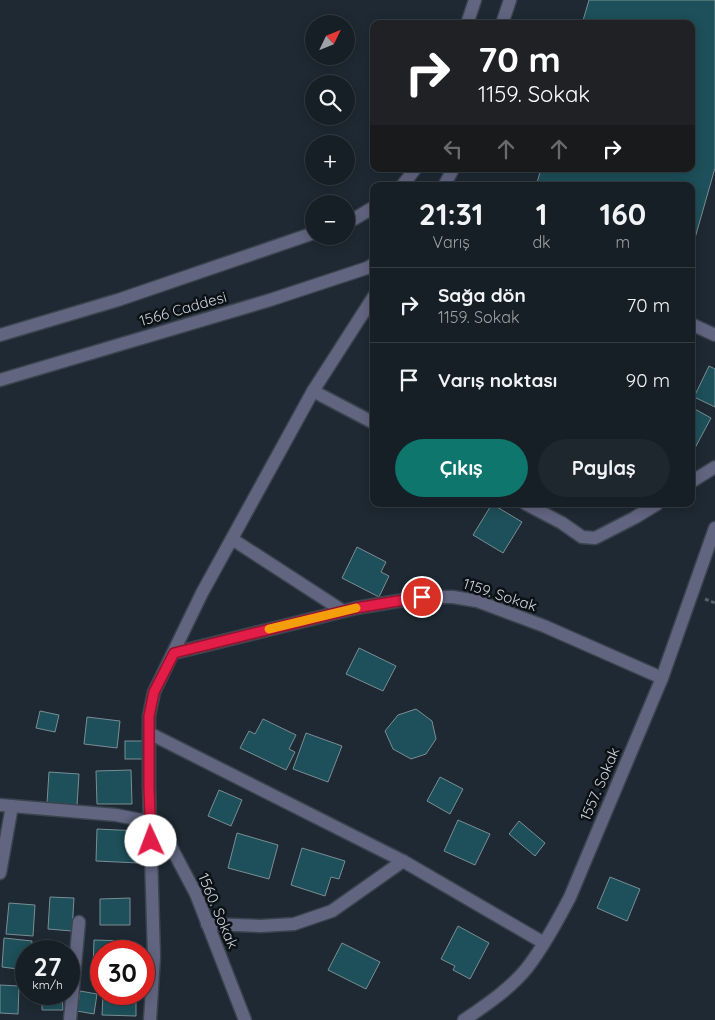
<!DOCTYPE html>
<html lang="tr">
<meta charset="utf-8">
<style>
:root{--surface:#161f26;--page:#1f272e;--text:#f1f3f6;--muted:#9ea2a7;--line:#353d43;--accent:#0f766e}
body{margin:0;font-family:Quicksand,sans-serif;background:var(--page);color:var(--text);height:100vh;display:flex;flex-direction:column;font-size:19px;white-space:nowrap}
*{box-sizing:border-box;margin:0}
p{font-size:16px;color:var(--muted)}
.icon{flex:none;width:28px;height:28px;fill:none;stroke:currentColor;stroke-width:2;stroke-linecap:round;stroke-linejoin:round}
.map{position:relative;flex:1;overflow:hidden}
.sheet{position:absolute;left:370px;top:182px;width:325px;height:325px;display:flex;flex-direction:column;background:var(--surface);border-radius:10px;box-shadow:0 2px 12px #0003,0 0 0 1px var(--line)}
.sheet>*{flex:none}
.banner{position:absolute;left:370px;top:20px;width:325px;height:152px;border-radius:10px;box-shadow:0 2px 12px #0003,0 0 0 1px var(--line);background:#202124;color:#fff;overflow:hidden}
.needle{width:32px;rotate:47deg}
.buttons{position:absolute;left:305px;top:15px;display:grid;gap:10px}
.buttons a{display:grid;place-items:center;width:50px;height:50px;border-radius:50%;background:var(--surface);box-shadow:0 2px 12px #0003,0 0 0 1px var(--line);font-size:25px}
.speed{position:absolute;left:15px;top:940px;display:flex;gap:10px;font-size:25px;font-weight:700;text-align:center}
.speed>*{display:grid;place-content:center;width:65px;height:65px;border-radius:50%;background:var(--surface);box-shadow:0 2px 12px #0003,0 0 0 1px var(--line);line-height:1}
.speed small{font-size:12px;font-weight:400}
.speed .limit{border:8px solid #d22;background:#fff;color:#111}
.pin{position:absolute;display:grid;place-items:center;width:42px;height:42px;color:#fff;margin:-21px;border:2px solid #fff;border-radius:50%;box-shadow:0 1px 5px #0007}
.me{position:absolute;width:55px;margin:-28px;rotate:358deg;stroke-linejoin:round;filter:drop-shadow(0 0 4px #0008)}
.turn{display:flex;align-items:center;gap:18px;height:105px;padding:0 25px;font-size:22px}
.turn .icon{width:65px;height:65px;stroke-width:2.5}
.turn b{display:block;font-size:35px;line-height:42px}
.lanes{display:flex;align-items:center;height:48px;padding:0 25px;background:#0003;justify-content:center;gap:25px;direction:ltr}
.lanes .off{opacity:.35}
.eta{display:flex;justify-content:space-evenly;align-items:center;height:85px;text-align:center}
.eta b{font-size:30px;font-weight:700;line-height:35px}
.button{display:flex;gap:10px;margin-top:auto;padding:10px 25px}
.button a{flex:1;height:58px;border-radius:30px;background:var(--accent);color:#fff;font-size:20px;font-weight:700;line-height:58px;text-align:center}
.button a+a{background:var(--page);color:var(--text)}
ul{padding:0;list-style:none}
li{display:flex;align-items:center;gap:15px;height:75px;padding:0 25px;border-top:1px solid var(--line)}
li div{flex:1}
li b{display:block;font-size:19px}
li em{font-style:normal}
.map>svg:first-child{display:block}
</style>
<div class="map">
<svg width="715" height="1020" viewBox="0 0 715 1020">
<rect width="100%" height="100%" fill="#1e2933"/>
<g fill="#1d505a" stroke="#7a8e92">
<path d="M 589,0 L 715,0 L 715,168 L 691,252 L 691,186 L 536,186 L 541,169 L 691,169 L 691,24 L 582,24 Z"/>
<path d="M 709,366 L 715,369 L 715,407 L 694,397 Z"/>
<path d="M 691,407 L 711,418 L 695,448 L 691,447 Z"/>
<path d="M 492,504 L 522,522 L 503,553 L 473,535 Z"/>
<path d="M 357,547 L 386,562 L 381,572 L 389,576 L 379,597 L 342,578 Z"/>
<path d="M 359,648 L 396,666 L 383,691 L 346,674 Z"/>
<path d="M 416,709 L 432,721 L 436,739 L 426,754 L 411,759 L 393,749 L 385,731 L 398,715 Z"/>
<path d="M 40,711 L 59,715 L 55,732 L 36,728 Z"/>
<path d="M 87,717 L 120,721 L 117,748 L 84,744 Z"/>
<path d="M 263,719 L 296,735 L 289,749 L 295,752 L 286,770 L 240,748 L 249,731 L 255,734 Z"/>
<path d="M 306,733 L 342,746 L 328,782 L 293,769 Z"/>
<rect x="125" y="741" width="22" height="18"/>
<path d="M 131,770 L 132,804 L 97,804 L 96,771 Z"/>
<path d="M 49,772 L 79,774 L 77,805 L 47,803 Z"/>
<path d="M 440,777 L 463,789 L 450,814 L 427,801 Z"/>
<path d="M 219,790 L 242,800 L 231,826 L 208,816 Z"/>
<path d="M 458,820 L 490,834 L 475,865 L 444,851 Z"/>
<path d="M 519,821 L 545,843 L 535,856 L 509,834 Z"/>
<path d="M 97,829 L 140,831 L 139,863 L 96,861 Z"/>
<path d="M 237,833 L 278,845 L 269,879 L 228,868 Z"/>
<path d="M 302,848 L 345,861 L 339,879 L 331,877 L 325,896 L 291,885 Z"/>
<path d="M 610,877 L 640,889 L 627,921 L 597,908 Z"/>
<path d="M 50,897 L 74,898 L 72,931 L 48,929 Z"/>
<path d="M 130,898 L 130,925 L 100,925 L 100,899 Z"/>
<path d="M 9,903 L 35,905 L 33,936 L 6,934 Z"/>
<path d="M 458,926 L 489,943 L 470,979 L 453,970 L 455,966 L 441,959 Z"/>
<path d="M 4,938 L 32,941 L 31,951 L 26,951 L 26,970 L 2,967 Z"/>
<path d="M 94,940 L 126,941 L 126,951 L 101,951 L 101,967 L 93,967 Z"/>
<path d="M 342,943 L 380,962 L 366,989 L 328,970 Z"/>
<path d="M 0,985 L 19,986 L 18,1014 L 0,1013 Z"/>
<path d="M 80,991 L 97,994 L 94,1014 L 77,1011 Z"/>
<path d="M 42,994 L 62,994 L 63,1010 L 42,1010 Z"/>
<path d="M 103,994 L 136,994 L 136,1016 L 102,1015 Z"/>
</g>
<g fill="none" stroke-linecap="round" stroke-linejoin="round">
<g stroke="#3a444e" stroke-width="15">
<g id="minor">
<path d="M 467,24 L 475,0"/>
<path d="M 502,24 L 510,0"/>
<path d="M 402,186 L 415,169"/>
<path d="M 444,186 L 453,169"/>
<path d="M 346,221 L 354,219 L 374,207"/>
<path d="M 691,324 L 715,335"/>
<path d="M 0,335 L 118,300 L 314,233"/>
<path d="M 0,380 L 270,300 L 367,268 L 374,264"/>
<path d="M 313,391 L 374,423"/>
<path d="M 691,482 L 715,467"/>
<path d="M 526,504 L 562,523 L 582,537 L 595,538 L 634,518 L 657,504"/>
<path d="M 232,539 L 343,611"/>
<path d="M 174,653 L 356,608 L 422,597 L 453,597 L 477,601 L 544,626 L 662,678"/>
<path d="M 149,733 L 403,861 L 544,943"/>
<path d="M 0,805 L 116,815 L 151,822 L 170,845 L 196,894 L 245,1020"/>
<path d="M 0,873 L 12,806"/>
<path d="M 207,924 L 261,926 L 294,924 L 332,911 L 403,861"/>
<path d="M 70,1020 L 79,922"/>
<path d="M 150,1020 L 154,957 L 149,787 L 149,716 L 154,692 L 202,593 L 313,391 L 374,296"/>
<path d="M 464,1020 C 486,1005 510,989 527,968 C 544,946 557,922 570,897 L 662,678 L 715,528"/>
</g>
</g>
<path stroke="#565f68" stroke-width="3" stroke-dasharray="4 2.5" stroke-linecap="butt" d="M 705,599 L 715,603"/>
<use href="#minor" stroke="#62657f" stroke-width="12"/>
</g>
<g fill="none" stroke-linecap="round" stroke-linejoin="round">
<g stroke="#92132f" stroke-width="12">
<path id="route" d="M 151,841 L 149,787 L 149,716 L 154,692 L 174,653 L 356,608 L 422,597"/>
</g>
<use href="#route" stroke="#e11d48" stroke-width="9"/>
<path stroke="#f59e0b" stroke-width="9" d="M 269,629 L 356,608"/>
</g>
<g text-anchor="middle" stroke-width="5" stroke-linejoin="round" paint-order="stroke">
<g font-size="15" fill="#cbd2d9" stroke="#0c1115">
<text transform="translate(183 309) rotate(-16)" y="5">1566 Caddesi</text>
<text transform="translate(500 595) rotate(18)" y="5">1159. Sokak</text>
<text transform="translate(600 784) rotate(-67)" y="5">1557. Sokak</text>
<text transform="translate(218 911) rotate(67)" y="5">1560. Sokak</text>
</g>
</g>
</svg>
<div class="buttons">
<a><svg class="needle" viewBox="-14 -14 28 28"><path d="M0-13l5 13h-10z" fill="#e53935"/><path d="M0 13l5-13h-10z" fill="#9ea2a7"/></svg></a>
<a><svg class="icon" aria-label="search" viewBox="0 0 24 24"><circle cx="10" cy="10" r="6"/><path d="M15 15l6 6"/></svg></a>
<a>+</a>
<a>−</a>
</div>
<div class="speed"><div>27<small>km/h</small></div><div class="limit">30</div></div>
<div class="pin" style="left:422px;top:597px;background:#d93025"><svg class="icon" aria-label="arrive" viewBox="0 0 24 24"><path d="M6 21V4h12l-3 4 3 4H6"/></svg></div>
<svg class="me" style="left:151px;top:841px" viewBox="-20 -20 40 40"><circle r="19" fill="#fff"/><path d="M0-13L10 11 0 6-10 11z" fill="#e11d48"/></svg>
<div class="banner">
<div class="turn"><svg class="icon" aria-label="right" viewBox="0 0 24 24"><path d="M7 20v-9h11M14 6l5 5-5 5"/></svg><div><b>70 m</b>1159. Sokak</div></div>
<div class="lanes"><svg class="icon off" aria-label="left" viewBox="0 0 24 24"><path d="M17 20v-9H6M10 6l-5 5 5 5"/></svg><svg class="icon off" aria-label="ahead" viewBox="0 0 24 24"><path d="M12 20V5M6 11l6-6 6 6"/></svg><svg class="icon off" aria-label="ahead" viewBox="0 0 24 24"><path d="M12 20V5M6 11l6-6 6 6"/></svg><svg class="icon" aria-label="right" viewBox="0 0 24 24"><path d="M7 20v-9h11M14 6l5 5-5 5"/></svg></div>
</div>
<section class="sheet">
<div class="eta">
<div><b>21:31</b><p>Varış</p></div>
<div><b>1</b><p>dk</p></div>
<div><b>160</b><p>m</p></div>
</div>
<ul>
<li><svg class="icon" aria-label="right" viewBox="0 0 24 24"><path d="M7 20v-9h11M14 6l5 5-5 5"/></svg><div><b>Sağa dön</b><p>1159. Sokak</p></div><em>70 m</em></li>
<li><svg class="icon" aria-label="arrive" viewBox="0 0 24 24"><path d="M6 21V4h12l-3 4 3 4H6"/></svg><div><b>Varış noktası</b></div><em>90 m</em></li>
</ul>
<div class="button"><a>Çıkış</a><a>Paylaş</a></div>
</section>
</div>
